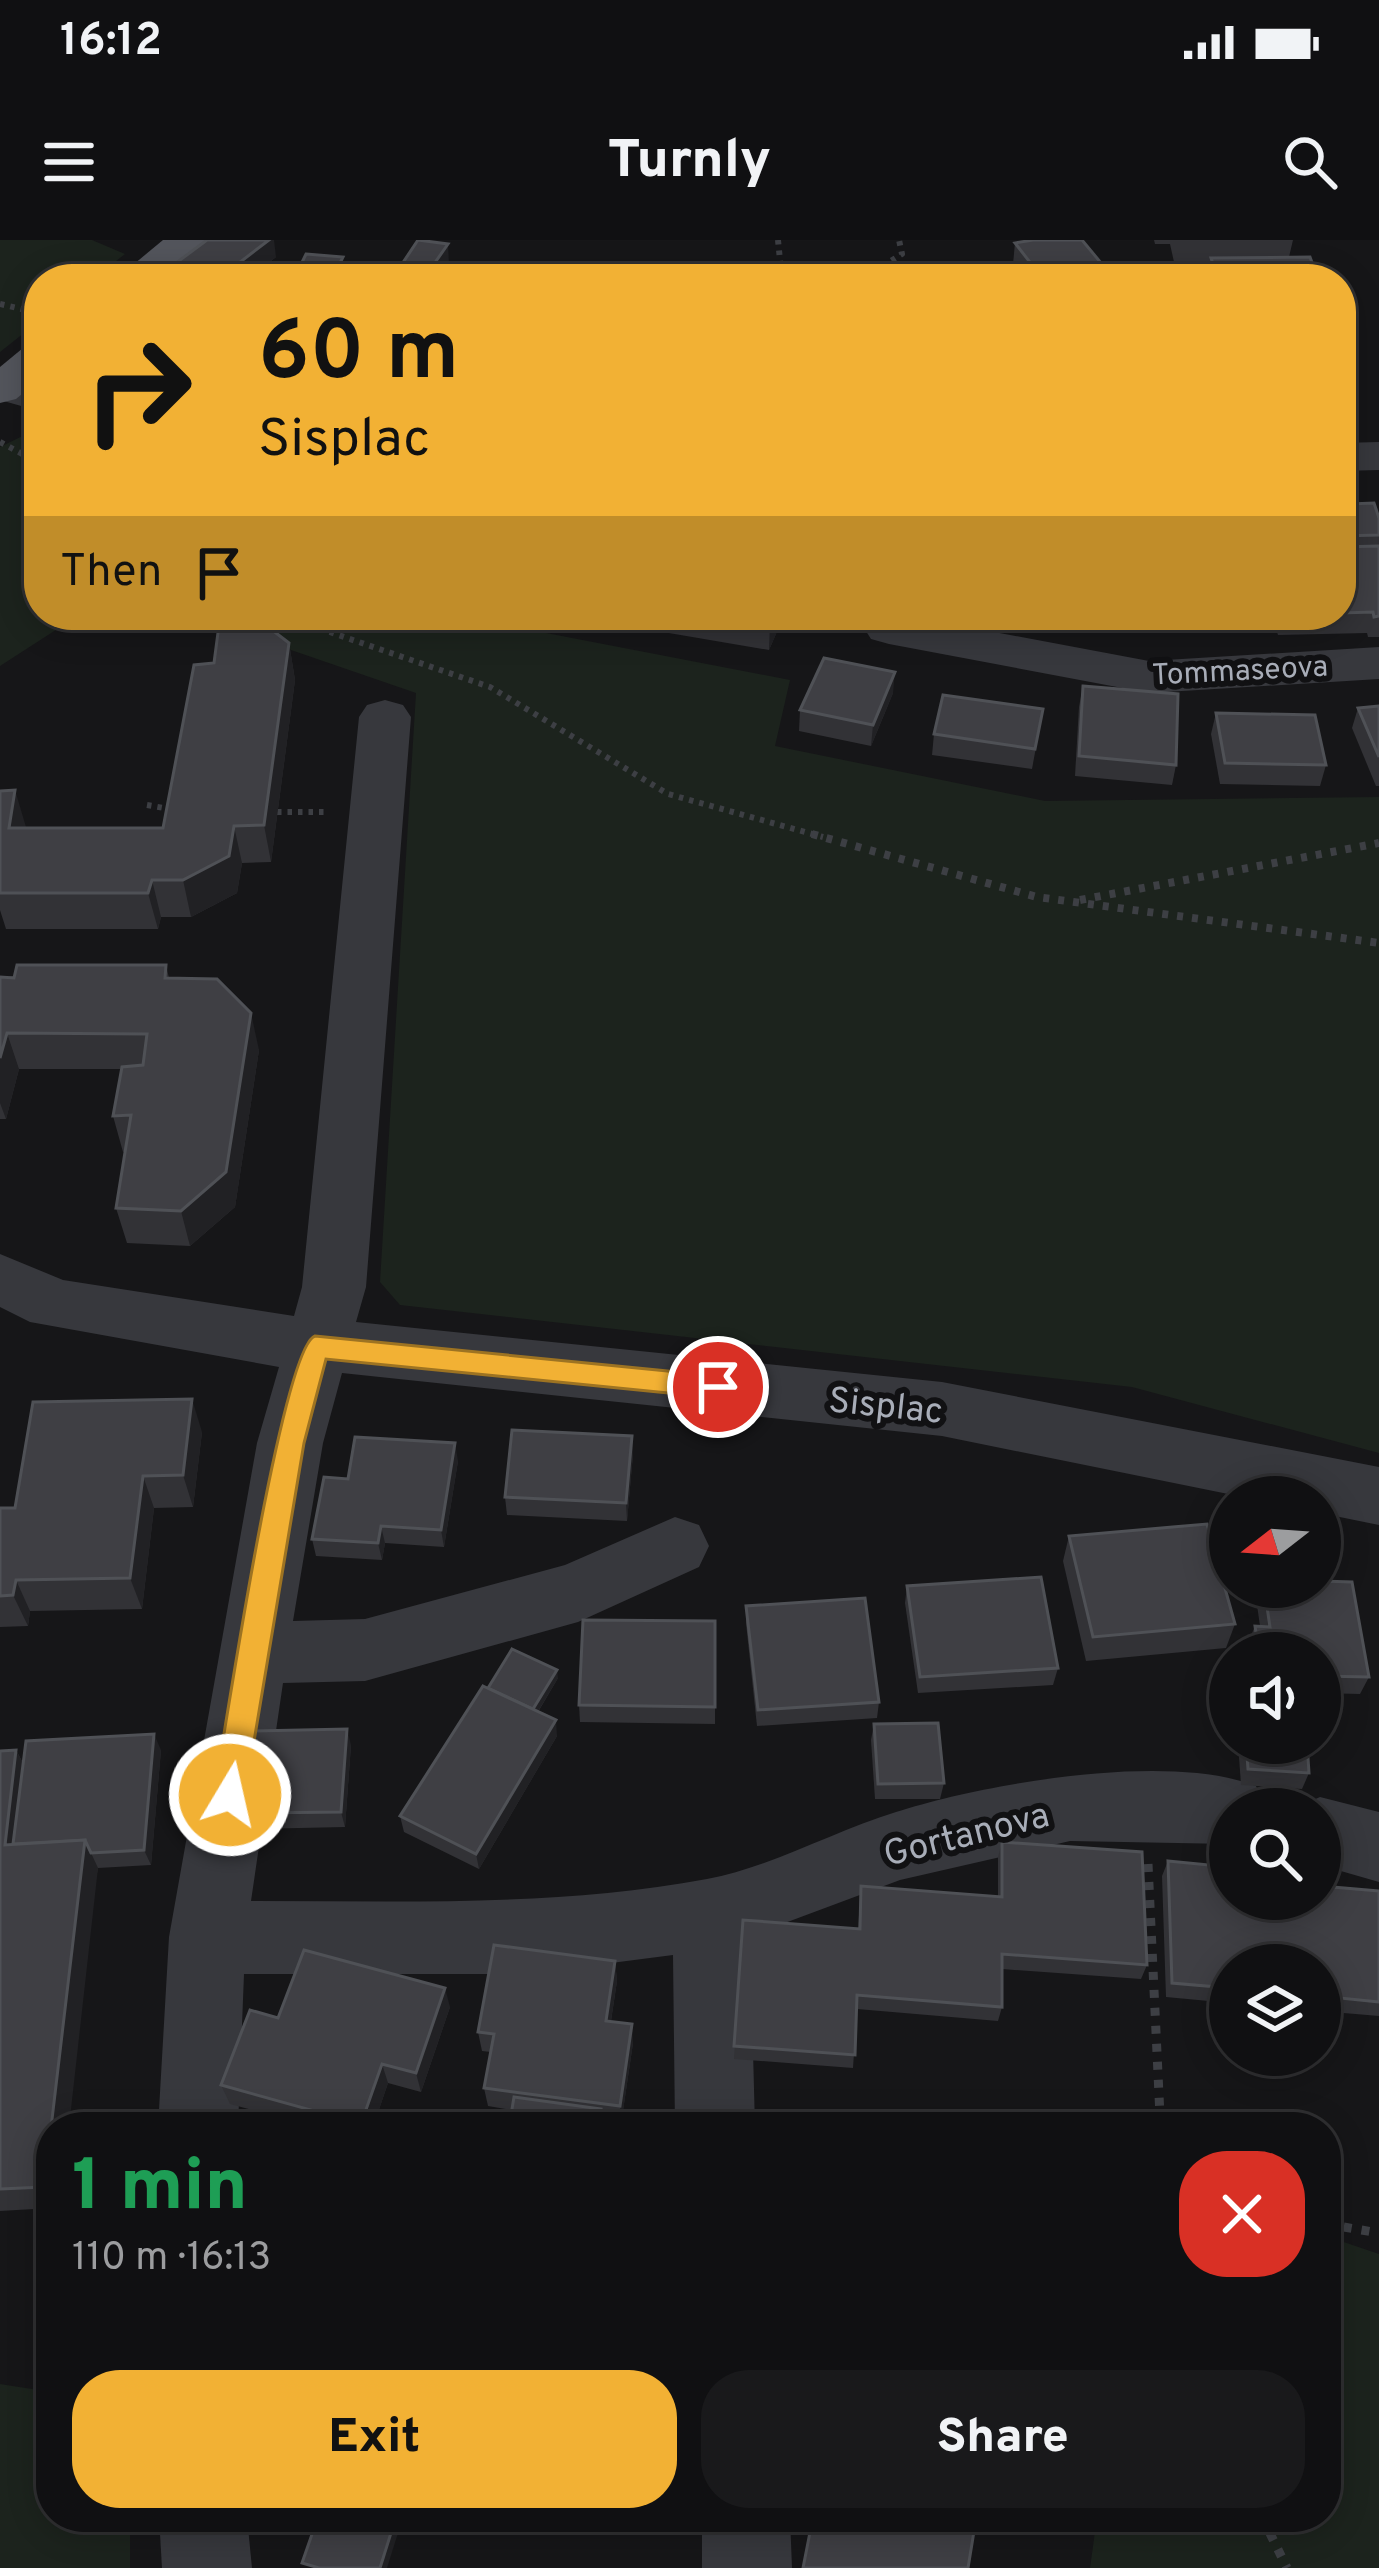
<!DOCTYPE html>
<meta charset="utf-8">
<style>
:root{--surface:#101012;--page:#19191b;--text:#f1f3f6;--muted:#9c9d9f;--line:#303032;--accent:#f2b134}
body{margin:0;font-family:Overpass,sans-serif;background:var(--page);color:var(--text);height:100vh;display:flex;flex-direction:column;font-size:45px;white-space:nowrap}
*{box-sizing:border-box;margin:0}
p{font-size:39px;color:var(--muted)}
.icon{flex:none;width:66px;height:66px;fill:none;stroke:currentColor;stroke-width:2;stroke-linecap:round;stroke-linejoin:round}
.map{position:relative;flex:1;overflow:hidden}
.details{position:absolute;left:36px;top:1872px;width:1305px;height:420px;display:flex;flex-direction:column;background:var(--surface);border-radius:48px;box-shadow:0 6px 30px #0003,0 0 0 3px var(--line)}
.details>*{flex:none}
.guide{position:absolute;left:24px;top:24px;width:1332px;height:366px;border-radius:48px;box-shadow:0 6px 30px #0003,0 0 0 3px var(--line);background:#f2b134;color:#111;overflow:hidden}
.needle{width:78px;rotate:253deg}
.buttons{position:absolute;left:1209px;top:1236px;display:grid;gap:24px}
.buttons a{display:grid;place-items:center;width:132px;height:132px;border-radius:50%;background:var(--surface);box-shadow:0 6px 30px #0003,0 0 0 3px var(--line);font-size:60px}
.pin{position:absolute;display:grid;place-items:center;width:102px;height:102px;color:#fff;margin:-51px;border:6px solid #fff;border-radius:50%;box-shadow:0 3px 12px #0007}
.me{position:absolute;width:132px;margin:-66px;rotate:9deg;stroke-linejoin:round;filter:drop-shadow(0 0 9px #0008)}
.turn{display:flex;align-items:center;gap:42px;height:252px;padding:0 36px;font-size:54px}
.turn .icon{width:156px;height:156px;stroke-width:2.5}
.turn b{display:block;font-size:84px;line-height:102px}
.then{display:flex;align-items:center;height:114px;padding:0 36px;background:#0003;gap:24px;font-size:45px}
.round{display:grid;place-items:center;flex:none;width:126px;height:126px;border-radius:48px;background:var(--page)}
.overview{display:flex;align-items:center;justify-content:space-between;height:204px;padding:0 36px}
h1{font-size:72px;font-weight:800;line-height:90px;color:#1e9e55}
.button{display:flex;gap:24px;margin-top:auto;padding:24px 36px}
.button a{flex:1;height:138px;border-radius:48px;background:var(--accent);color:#111;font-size:48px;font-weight:800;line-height:138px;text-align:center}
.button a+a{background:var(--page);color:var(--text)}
.status{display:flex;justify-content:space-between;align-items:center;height:84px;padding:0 60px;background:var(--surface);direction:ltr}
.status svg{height:33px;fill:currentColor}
header{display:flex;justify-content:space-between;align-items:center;height:156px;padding:0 36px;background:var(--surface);font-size:54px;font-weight:800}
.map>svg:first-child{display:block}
</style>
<div class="status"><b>16:12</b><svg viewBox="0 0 49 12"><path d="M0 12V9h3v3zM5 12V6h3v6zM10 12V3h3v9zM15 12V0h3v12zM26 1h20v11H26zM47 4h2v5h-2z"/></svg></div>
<header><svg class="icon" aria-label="menu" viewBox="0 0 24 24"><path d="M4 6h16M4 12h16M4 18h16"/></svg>Turnly<svg class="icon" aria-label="search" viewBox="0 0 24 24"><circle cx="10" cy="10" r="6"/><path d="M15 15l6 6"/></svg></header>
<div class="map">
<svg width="1379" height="2328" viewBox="0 0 1379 2328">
<rect width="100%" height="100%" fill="#161618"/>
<g fill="#1c231d">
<path d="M 0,0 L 92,0 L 125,14 L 93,39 L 39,39 L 39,81 L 0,112 Z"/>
<path d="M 39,188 L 39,375 L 79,375 L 0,426 L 0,207 Z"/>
<path d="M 234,375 L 545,375 L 541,392 L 790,440 L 775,506 L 1045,561 L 1379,557 L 1379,1213 L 1132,1147 L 400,1065 L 380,1042 L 416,453 L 291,410 Z"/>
<path d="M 1326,1996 L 1379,2014 L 1379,2328 L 1090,2328 L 1097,2277 L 1326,2277 Z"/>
<path d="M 0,2144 L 51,2152 L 51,2277 L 130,2277 L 130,2328 L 0,2328 Z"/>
</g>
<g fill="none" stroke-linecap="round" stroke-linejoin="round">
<g stroke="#3d3f44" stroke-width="6" stroke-dasharray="4.5 6" stroke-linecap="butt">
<path d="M 778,0 L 781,30 L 803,39"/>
<path d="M 843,39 L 873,32 L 902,14 L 899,0"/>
<path d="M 0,64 L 39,73"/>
<path d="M 0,202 L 39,223"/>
<path d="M 280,375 L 490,447 L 668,554 L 823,597"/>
<path d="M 147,565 L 175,570"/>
<path d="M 277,572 L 326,572"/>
</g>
<g stroke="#3d3f44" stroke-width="8" stroke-dasharray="6 9" stroke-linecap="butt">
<path d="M 812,594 L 1037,657 L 1379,703"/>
<path d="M 1080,660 L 1379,603"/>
</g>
<g stroke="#3d3f44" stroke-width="9" stroke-dasharray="8 10" stroke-linecap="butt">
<path d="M 1148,1624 L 1160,1876 L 1156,1887"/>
<path d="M 1326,1984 L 1379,1993"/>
<path d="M 1262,2277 L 1287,2328"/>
</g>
<g fill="#37383d" fill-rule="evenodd">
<path d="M 0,133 L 39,142 L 39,171 L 0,160 Z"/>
<path d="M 1379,202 L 1379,230 L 1341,231 L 1341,203 Z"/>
<path d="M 904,375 L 1149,421 L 1379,407 L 1379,439 L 1149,453 L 889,404 L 871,399 L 864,388 L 871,377 Z"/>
<path d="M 385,460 L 403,465 L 411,477 L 366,1047 L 356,1082 L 942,1142 L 1379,1227 L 1379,1285 L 1320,1273 L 1320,1257 L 1243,1257 L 942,1196 L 342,1133 L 323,1203 L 293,1381 L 365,1379 L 565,1325 L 675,1277 L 699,1285 L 709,1306 L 699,1327 L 578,1382 L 365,1441 L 283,1443 L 251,1661 C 403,1661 556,1667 707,1639 C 771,1627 834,1591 896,1572 C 986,1543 1168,1512 1256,1546 L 1267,1569 L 1230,1569 L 1230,1604 L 1070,1601 L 900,1640 L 750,1696 L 755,1887 L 675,1887 L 673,1715 L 526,1734 L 244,1734 L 238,1887 L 158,1887 L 169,1697 L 257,1203 L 279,1127 L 30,1082 L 0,1067 L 0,1014 L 63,1040 L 294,1076 L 302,1047 L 359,477 L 367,465 Z"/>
<path d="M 1320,1557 L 1379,1572 L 1379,1642 L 1320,1625 L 1320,1569 L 1293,1569 Z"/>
<path d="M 159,2277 L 247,2277 L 252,2328 L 162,2328 Z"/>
<path d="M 702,2277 L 790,2277 L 792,2328 L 702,2328 Z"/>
</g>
<g fill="#53555c" fill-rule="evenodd">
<path d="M 163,0 L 212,0 L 166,39 L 116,39 Z"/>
<path d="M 39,104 L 39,140 L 16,159 L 0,163 L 0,127 L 23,108 Z"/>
</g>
</g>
<g fill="#323236">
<path d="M 1154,0 L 1293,0 L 1289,17 L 1318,39 L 1207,39 L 1211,22 L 1174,22 L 1170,4 L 1155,4 Z"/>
<path d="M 1015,3 L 1110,39 L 1024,39 L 1013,24 Z"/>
<path d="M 276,17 L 248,39 L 166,39 L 164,32 Z"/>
<path d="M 1341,250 L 1349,264 L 1379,278 L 1379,397 L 1368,397 L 1367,393 L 1278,395 L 1275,385 L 1201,387 L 1197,375 L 1341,375 Z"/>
<path d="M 663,375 L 810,375 L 807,384 L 782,380 L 769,410 L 663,392 Z"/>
<path d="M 1030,375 L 1119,375 L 1117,385 L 1066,380 L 1064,393 L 1029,390 Z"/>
<path d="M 289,403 L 295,440 L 271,622 L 242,623 L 237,653 L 191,677 L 161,677 L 158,689 L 6,689 L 0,670 L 0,551 L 26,588 L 163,588 L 214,423 Z"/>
<path d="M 1083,446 L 1176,525 L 1172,545 L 1075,536 L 1079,467 Z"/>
<path d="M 893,453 L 871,506 L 799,491 L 800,470 Z"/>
<path d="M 1379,466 L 1379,546 L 1376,546 L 1352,488 L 1358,468 Z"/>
<path d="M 1043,469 L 1032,529 L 932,515 L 934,494 Z"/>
<path d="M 1216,473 L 1326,525 L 1320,546 L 1220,544 L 1211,494 Z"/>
<path d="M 166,725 L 169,738 L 259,810 L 235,967 L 190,1006 L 127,1003 L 116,968 L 125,911 L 123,912 L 113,876 L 121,829 L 19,829 L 6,879 L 0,879 L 0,737 Z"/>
<path d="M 202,1192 L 193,1267 L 154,1268 L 142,1369 L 30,1371 L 28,1386 L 0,1387 L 0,1268 L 15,1268 Z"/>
<path d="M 633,1214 L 627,1281 L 507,1275 L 505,1257 Z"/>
<path d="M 458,1221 L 444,1307 L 385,1303 L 382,1320 L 316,1316 L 312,1299 L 348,1239 Z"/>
<path d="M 1069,1296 L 1235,1384 L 1226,1408 L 1086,1421 L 1063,1321 Z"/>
<path d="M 907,1346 L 1058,1428 L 1053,1445 L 918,1453 L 905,1363 Z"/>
<path d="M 1260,1347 L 1320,1347 L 1369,1437 L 1360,1454 L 1320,1453 L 1320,1413 L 1249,1413 L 1248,1403 L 1255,1386 L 1260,1386 L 1256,1358 Z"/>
<path d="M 746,1366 L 879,1462 L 877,1478 L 757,1486 L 746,1383 Z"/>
<path d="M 715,1381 L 715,1484 L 580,1482 L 579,1465 Z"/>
<path d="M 558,1438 L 538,1472 L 557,1496 L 479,1629 L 404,1592 L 400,1576 L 488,1448 Z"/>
<path d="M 874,1484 L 944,1543 L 940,1559 L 875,1559 L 871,1500 Z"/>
<path d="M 1238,1503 L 1307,1503 L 1309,1533 L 1302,1549 L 1241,1545 Z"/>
<path d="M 351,1505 L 345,1587 L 253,1589 L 247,1573 Z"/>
<path d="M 16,1510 L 23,1523 L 161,1510 L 151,1625 L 98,1628 L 51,1887 L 51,1968 L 0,1971 L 0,1511 Z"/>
<path d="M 1002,1602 L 1147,1725 L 1141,1739 L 1002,1729 L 1002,1767 L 998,1781 L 857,1769 L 853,1828 L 734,1819 L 743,1680 L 858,1689 L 861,1646 L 998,1657 L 998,1617 Z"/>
<path d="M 1168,1621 L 1230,1659 L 1379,1651 L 1379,1776 L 1320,1771 L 1320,1725 L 1230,1725 L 1230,1763 L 1166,1757 L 1162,1636 Z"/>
<path d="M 615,1721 L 617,1741 L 611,1781 L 633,1803 L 621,1884 L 602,1882 L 601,1887 L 509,1887 L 512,1870 L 488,1866 L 484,1848 L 491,1812 L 482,1811 L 478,1792 Z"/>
<path d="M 450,1767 L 421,1852 L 388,1843 L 373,1887 L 299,1887 L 301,1883 L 230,1864 L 221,1845 L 278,1778 Z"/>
</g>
<g fill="#212124">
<path d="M 269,0 L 274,0 L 276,17 L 248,39 L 218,39 Z"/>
<path d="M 448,4 L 449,24 L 440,39 L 428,39 L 427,34 Z"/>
<path d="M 343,17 L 345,39 L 332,39 Z"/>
<path d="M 772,375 L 782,375 L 782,380 L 769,410 L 770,381 Z"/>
<path d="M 289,403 L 295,440 L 271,622 L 264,585 Z"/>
<path d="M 895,432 L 893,453 L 871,506 L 873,485 Z"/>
<path d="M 15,550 L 26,587 L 9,588 Z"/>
<path d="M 234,586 L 242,623 L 237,653 L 191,677 L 183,640 Z"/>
<path d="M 152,640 L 161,677 L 158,689 L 148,653 Z"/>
<path d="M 251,773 L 259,810 L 235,967 L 190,1006 L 181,971 Z"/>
<path d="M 7,793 L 19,829 L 6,879 L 0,863 L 0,818 Z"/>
<path d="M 192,1159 L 202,1192 L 193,1267 L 183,1235 Z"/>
<path d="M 632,1196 L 633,1214 L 627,1281 L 626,1263 Z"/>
<path d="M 455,1203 L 458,1221 L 444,1307 L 441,1290 Z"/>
<path d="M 143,1236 L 154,1268 L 142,1369 L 130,1338 Z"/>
<path d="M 381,1286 L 385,1303 L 382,1320 L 378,1303 Z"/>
<path d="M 16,1340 L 30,1371 L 28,1386 L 13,1355 Z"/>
<path d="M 557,1430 L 558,1438 L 531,1483 L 530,1475 Z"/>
<path d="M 556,1480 L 557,1496 L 479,1629 L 476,1614 Z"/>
<path d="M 347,1489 L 351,1505 L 345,1587 L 341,1572 Z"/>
<path d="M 154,1494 L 161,1510 L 151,1625 L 144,1610 Z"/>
<path d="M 16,1510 L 31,1539 L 22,1616 L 5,1605 Z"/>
<path d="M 85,1600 L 98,1628 L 69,1887 L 51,1887 L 51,1957 L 44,1947 Z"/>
<path d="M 615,1721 L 617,1741 L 608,1800 L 606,1781 Z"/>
<path d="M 445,1748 L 450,1767 L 421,1852 L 416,1833 Z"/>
<path d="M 632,1784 L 633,1803 L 621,1884 L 620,1866 Z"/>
<path d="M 382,1824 L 388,1843 L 373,1887 L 363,1887 L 361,1884 Z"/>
<path d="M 396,2277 L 403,2277 L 387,2328 L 380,2328 Z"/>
</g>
<g fill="#3f3f44" stroke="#4f5156" stroke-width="3">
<path d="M 207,0 L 269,0 L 218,39 L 184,39 L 164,32 Z"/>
<path d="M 418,0 L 448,4 L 427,34 L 437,36 L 435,39 L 392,39 Z"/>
<path d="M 1033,0 L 1082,0 L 1111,35 L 1090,39 L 1043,39 L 1015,3 Z"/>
<path d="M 306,14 L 343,17 L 332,39 L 294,39 Z"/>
<path d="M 1310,17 L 1318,39 L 1218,39 L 1211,18 Z"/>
<path d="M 937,34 L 940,39 L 902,39 Z"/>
<path d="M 1341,250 L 1344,250 L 1349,264 L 1374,263 L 1379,278 L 1379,295 L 1341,296 Z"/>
<path d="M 1379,306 L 1379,376 L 1374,377 L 1373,372 L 1341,373 L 1341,307 Z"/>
<path d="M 739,375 L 772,375 L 770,381 Z"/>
<path d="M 1277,375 L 1325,375 L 1327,384 L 1280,385 Z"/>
<path d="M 263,383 L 289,403 L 264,585 L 234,586 L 229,616 L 183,640 L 152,640 L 148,653 L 0,653 L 0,551 L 15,550 L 9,588 L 163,588 L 194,425 L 214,423 L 219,385 Z"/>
<path d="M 824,418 L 895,432 L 873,485 L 800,470 Z"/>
<path d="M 1083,446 L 1178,454 L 1176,525 L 1079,516 Z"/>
<path d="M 943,455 L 1043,469 L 1035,509 L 934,494 Z"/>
<path d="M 1379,466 L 1379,517 L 1358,468 Z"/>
<path d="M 1216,473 L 1315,475 L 1326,525 L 1225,523 Z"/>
<path d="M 17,725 L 166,725 L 165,738 L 217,739 L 251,773 L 226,932 L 181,971 L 116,968 L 131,875 L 113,876 L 122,827 L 143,825 L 147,794 L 7,793 L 0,818 L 0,737 L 14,738 Z"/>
<path d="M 192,1159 L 183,1235 L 143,1236 L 130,1338 L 16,1340 L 13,1355 L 0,1356 L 0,1268 L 15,1268 L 33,1162 Z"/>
<path d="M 512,1190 L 632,1196 L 626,1263 L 505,1257 Z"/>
<path d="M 355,1197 L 455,1203 L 441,1290 L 381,1286 L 378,1303 L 312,1299 L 324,1237 L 348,1239 Z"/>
<path d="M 1207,1284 L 1235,1384 L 1093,1397 L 1069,1296 Z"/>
<path d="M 1041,1337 L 1058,1428 L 920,1437 L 907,1346 Z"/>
<path d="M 1320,1341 L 1352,1342 L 1369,1437 L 1320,1436 L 1320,1413 L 1259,1413 L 1255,1386 L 1270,1387 L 1264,1347 L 1320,1347 Z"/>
<path d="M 865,1358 L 879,1462 L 758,1470 L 746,1366 Z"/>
<path d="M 583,1380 L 715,1381 L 715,1467 L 579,1465 Z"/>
<path d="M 512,1409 L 557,1430 L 533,1469 L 488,1448 Z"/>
<path d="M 483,1446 L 556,1480 L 476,1614 L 400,1576 Z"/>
<path d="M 938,1483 L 944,1543 L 878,1544 L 874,1484 Z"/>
<path d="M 347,1489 L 341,1572 L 247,1573 L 254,1491 Z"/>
<path d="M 154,1494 L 144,1610 L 91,1613 L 85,1600 L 13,1604 L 26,1501 Z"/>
<path d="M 1246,1503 L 1307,1503 L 1309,1533 L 1248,1529 Z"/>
<path d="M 16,1510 L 5,1605 L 85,1600 L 44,1947 L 0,1949 L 0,1511 Z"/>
<path d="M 1002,1602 L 1142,1612 L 1147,1725 L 1002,1714 L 1002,1767 L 857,1755 L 855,1815 L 734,1806 L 743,1680 L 860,1689 L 861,1646 L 1002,1657 Z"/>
<path d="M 1168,1621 L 1230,1627 L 1230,1659 L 1320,1659 L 1320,1646 L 1379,1651 L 1379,1762 L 1320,1756 L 1320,1725 L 1230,1725 L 1230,1748 L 1172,1743 Z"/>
<path d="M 494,1705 L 615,1721 L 606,1781 L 632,1784 L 620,1866 L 484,1848 L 494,1794 L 478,1792 Z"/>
<path d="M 304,1710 L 445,1748 L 416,1833 L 382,1824 L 361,1884 L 221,1845 L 250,1770 L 278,1778 Z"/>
<path d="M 514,1857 L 601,1869 L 598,1887 L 509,1887 Z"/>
<path d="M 304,1873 L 356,1887 L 299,1887 Z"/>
<path d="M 318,2277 L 396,2277 L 380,2328 L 319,2328 L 302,2323 Z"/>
<path d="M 813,2277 L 966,2277 L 976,2279 L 968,2328 L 803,2328 Z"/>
</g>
<path fill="#f2b134" stroke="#9d7322" stroke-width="3" d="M 315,1096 L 718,1136 L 732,1147 L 718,1158 L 326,1119 L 304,1203 L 245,1555 L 240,1565 L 230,1569 L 219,1565 L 214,1555 C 224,1498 282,1107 315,1096 Z"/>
<g text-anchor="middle" stroke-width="12" stroke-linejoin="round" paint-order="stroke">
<g font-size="30" fill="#a8adb8" stroke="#111113">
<text transform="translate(1240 430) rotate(-3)" y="10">Tommaseova</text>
</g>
<g font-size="36" fill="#a8adb8" stroke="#111113">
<text transform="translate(886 1164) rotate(6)" y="13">Sisplac</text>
<text transform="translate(966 1593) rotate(-14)" y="13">Gortanova</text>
</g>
</g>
</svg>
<div class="buttons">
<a><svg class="needle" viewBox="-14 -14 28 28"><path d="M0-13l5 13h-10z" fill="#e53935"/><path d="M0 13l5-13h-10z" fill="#9c9d9f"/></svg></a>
<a><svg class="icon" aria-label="sound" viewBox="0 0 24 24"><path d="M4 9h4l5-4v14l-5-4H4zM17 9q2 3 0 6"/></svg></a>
<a><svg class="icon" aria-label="search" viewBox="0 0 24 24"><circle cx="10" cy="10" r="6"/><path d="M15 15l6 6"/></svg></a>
<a><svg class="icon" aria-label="layers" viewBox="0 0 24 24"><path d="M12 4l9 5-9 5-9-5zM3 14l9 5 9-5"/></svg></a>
</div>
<div class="pin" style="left:718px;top:1147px;background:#d93025"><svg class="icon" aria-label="arrive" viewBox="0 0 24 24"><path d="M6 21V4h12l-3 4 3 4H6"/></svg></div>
<svg class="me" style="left:230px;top:1555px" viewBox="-20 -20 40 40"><circle r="17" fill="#f2b134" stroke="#fff" stroke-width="3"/><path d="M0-11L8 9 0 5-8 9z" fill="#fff"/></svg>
<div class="guide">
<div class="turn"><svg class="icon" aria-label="right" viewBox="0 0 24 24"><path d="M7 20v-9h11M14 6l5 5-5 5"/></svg><div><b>60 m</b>Sisplac</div></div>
<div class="then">Then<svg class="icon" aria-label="arrive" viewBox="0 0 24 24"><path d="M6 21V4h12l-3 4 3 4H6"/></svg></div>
</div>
<section class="details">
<div class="overview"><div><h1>1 min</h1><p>110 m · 16:13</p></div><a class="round" style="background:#d93025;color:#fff"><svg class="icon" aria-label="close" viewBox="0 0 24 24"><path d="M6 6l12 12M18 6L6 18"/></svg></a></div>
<div class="button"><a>Exit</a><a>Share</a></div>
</section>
</div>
